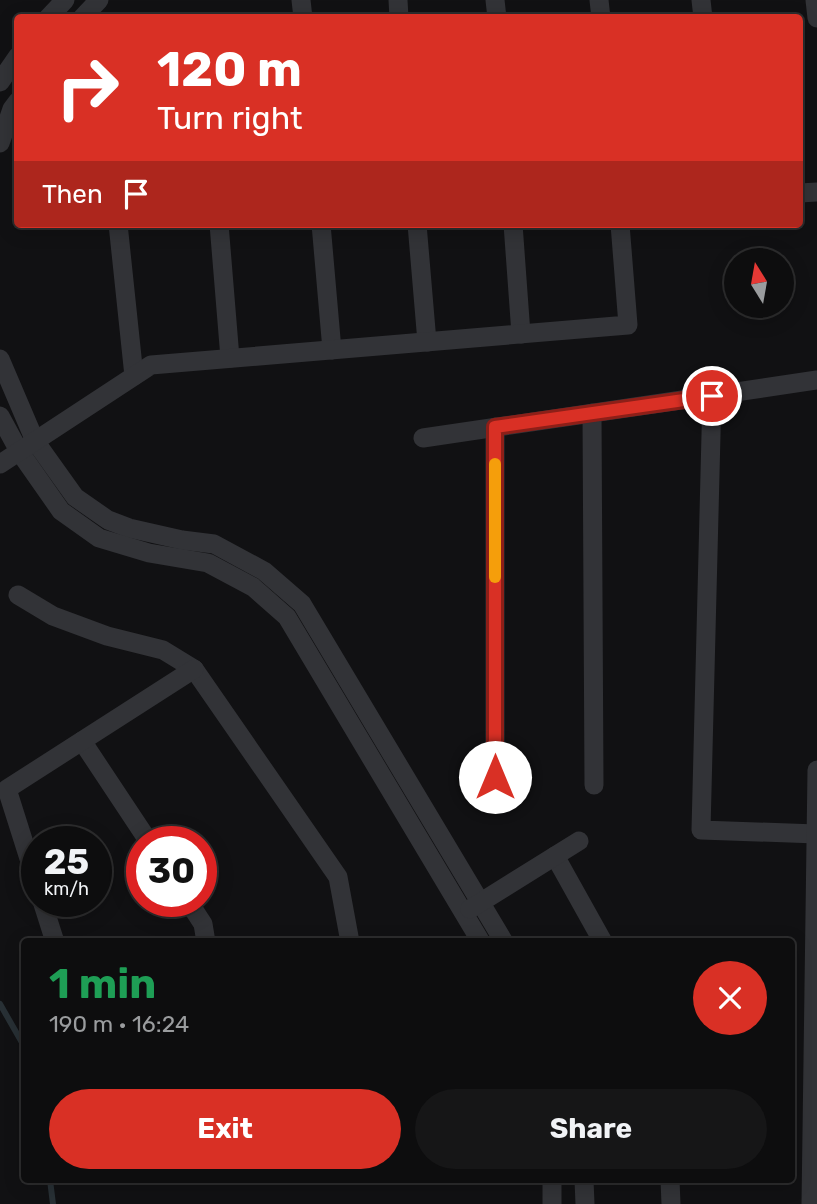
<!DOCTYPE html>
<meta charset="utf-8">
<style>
:root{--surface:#0d0d0e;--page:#161617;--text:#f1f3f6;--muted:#9a9c9e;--line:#2d2d2e;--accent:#d93025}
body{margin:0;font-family:Rubik,sans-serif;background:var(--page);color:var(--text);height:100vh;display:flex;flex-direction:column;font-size:26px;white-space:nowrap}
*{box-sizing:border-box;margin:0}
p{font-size:23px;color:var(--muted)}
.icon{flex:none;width:38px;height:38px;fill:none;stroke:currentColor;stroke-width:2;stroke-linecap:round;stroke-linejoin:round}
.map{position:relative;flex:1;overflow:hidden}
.sheet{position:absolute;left:21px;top:938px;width:774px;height:245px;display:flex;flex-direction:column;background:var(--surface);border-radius:7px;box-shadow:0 4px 18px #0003,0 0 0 2px var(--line)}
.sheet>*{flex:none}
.hud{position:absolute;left:14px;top:14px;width:789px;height:214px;border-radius:7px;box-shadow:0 4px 18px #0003,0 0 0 2px var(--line);background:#d93025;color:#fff;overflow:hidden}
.needle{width:46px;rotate:349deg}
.controls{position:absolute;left:724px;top:248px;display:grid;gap:14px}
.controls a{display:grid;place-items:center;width:70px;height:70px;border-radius:50%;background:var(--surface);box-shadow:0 4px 18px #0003,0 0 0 2px var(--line);font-size:35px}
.speed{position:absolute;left:21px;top:826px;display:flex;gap:14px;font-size:35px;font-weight:700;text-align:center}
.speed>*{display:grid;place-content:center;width:91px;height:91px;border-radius:50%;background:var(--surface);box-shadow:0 4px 18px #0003,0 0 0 2px var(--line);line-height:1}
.speed small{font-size:18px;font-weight:400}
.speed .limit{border:10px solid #d22;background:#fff;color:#111}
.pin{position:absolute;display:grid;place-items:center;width:60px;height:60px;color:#fff;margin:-30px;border:4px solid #fff;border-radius:50%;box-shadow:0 2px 7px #0007}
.me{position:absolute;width:77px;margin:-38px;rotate:0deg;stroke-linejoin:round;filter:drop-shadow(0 0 5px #0008)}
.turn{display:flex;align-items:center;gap:24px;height:147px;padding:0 28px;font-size:32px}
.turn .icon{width:91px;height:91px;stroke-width:2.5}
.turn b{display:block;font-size:49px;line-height:60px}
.then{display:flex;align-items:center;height:66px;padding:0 28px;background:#0003;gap:14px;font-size:26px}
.round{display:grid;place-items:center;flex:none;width:74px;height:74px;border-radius:37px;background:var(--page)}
.summary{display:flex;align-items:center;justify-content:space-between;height:119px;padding:0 28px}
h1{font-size:42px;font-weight:700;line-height:52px;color:#1e9e55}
.cta{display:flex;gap:14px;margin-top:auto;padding:14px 28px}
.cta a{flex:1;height:80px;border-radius:42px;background:var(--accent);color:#fff;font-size:28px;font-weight:700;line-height:80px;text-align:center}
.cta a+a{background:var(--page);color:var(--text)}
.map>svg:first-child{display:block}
</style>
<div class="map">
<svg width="817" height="1204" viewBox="0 0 817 1204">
<rect width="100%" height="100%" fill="#111113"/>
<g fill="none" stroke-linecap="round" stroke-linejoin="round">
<g stroke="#283035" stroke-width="6">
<path d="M 0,1004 L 24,1046"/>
<path d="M 50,1180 L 53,1204"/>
</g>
<g stroke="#323337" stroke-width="19">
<path d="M 301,0 L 303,18"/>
<path d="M 398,0 L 399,18"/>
<path d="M 495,0 L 497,18"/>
<path d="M 599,0 L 601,18"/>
<path d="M 701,0 L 703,18"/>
<path d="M 815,0 L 817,18"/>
<path d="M 48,18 L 65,0"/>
<path d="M 82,18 L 99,0"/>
<path d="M 0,82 L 18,56"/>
<path d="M 0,143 L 12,109 L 18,101"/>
<path d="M 800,193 L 817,192"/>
<path d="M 118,224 L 134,376"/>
<path d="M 219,224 L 230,358"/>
<path d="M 321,224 L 332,350"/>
<path d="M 417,224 L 427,342"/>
<path d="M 513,224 L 521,334"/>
<path d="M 0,359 L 35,441 L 75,497 L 108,520 L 129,528 L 182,540 L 214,544 L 264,571 L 302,604 L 504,942"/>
<path d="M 712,395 L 701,830 L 817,834"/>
<path d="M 592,413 L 594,785"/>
<path d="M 0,416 L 19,451 L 61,511 L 99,538 L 149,553 L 208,563 L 253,587 L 287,617 L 481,942"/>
<path d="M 495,427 L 495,777"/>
<path d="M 423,438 L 817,380"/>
<path d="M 0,464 L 151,365 L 628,325 L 620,224"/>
<path d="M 18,595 L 53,616 L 107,636 L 163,650 L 194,669 L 338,877 L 350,942"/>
<path d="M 82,741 L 149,842"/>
<path d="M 555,856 L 603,942"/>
<path d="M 37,884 L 7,789 L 194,669"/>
<path d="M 42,901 L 55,942"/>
<path d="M 188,901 L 203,924 L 206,942"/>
<path d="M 470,909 L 579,841"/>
<path d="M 552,1180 L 552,1204"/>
<path d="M 584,1180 L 585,1204"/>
<path d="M 670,1180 L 671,1204"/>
<path d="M 811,1204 L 817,770"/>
</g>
</g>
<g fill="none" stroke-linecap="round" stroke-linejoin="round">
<g stroke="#8d1f18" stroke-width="18">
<path id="route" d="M 495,777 L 495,427 L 712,396"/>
</g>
<use href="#route" stroke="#d93025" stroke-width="12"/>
<path stroke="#f59e0b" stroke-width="12" d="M 495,464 L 495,577"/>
</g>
</svg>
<div class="controls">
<a><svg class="needle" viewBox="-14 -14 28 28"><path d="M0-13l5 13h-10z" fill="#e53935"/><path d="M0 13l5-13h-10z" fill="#9a9c9e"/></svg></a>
</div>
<div class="speed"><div>25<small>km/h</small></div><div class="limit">30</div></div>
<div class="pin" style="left:712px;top:396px;background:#d93025"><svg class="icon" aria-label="arrive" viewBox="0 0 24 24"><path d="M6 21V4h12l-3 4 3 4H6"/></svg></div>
<svg class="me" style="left:495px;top:777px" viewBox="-20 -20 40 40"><circle r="19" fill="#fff"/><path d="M0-13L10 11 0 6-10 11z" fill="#d93025"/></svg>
<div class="hud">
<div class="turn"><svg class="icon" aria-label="right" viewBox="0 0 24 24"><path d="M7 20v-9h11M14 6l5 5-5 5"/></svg><div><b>120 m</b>Turn right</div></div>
<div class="then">Then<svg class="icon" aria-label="arrive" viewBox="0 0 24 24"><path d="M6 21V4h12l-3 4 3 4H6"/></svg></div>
</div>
<section class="sheet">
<div class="summary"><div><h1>1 min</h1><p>190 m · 16:24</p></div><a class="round" style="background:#d93025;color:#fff"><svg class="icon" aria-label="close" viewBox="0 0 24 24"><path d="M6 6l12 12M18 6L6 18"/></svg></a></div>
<div class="cta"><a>Exit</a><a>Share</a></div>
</section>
</div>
